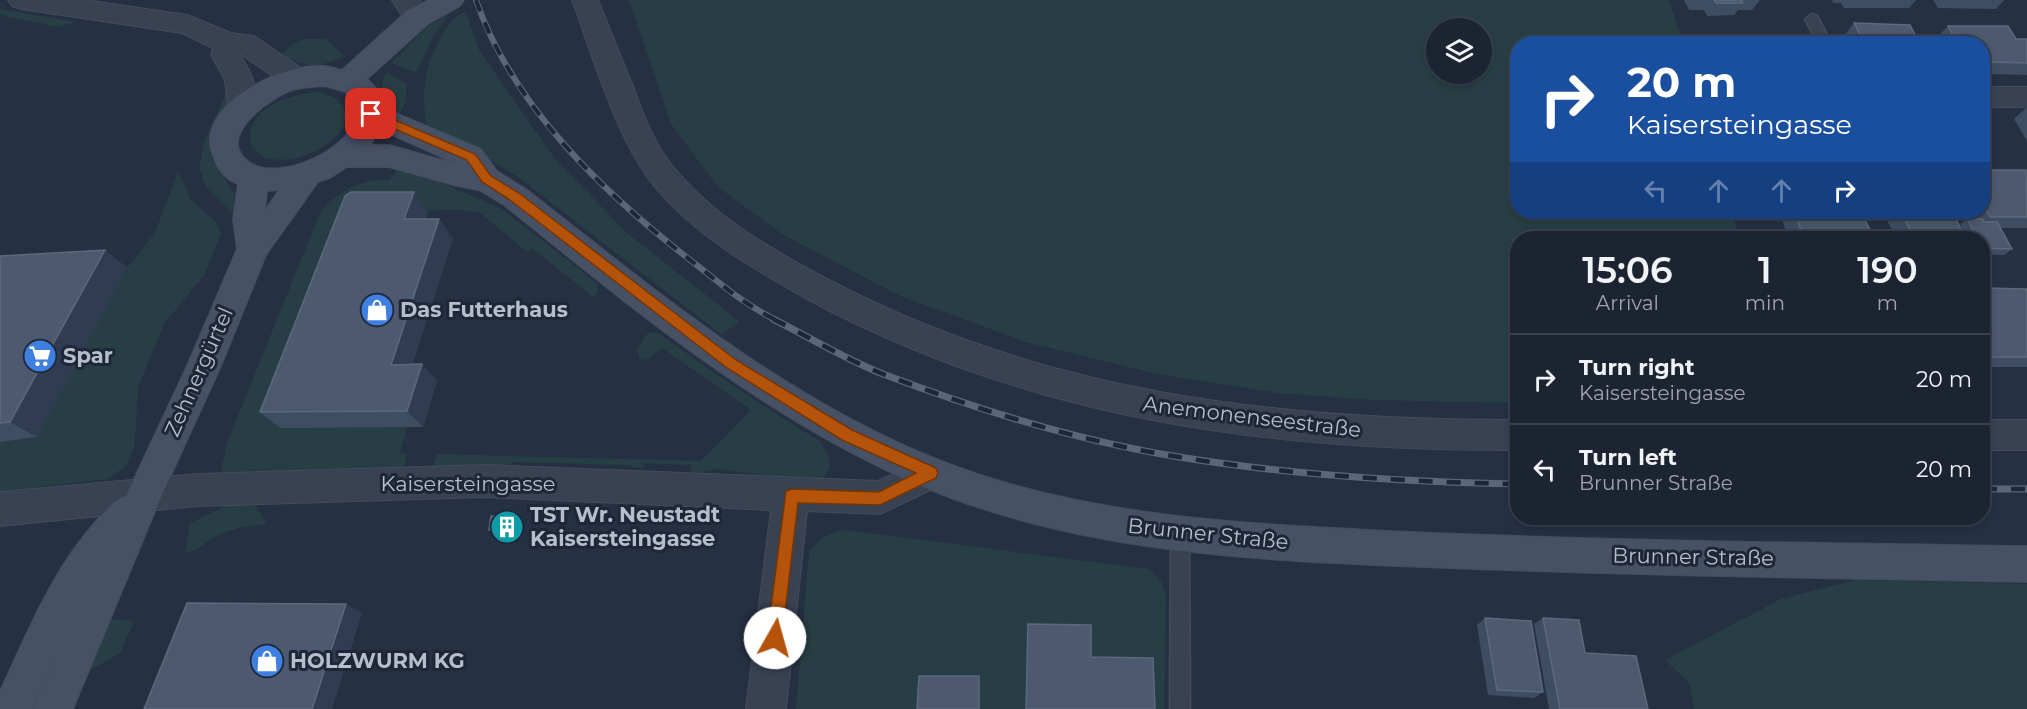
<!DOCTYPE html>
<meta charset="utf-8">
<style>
:root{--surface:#1c2432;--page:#29303e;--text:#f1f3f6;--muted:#a0a4ac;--line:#3a414d}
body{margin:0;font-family:Montserrat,sans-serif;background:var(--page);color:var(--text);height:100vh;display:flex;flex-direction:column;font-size:22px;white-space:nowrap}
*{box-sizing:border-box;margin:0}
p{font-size:20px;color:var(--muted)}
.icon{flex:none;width:33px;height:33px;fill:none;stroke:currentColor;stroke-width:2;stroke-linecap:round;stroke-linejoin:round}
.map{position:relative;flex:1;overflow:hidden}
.side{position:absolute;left:1510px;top:231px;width:480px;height:294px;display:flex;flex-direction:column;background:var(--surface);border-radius:24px;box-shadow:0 3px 9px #0003,0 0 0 2px var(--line)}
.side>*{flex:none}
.top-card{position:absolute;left:1510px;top:36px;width:480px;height:183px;border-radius:24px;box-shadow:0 3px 9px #0003,0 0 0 2px var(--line);background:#1a4fa0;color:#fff;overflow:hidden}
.buttons{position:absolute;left:1426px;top:18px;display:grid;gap:12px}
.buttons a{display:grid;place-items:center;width:66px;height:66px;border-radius:50%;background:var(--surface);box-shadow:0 3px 9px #0003,0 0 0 2px var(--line);font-size:30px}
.pin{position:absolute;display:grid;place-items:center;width:51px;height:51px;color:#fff;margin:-26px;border-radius:12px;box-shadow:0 3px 9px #0006}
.me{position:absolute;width:66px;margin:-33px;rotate:7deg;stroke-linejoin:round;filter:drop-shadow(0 0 4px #0008)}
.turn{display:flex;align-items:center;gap:21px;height:126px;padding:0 18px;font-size:27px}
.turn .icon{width:78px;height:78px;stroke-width:2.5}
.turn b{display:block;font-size:42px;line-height:51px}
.lanes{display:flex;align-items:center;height:57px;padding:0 18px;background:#0003;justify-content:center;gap:30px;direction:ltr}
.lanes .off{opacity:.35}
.eta{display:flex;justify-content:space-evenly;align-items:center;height:102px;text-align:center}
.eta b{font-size:36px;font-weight:600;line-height:42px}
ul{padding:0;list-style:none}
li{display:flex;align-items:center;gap:18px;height:90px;padding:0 18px;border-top:2px solid var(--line)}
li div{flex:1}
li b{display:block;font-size:22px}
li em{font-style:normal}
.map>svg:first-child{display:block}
</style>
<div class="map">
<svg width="2027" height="709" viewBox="0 0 2027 709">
<rect width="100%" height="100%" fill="#253043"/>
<g fill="#273f44" fill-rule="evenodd">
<path d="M 629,0 L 1669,0 L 1683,43 L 1518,44 L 1518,212 L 1732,212 L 1739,238 L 1518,238 L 1518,403 L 1373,400 L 1278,393 L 1158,374 L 1029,343 L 900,296 L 782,234 L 718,187 L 671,124 ZM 1437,28 L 1482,28 L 1482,74 L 1437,74 Z"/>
<path d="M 0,9 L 77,22 L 58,27 L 0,15 Z"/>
<path d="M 466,12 L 479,50 L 555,159 L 627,233 L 739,321 L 722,335 L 522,180 L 476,150 L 427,127 C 420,93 425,64 443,33 C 450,23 454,15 466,12 Z"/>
<path d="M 450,13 L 432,38 L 418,70 L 414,72 L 391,63 L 427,27 Z"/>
<path d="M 306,39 L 326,39 L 344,56 C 319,68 305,69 282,54 L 293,44 Z"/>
<path d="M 386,72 L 407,84 L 405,103 L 398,118 C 381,103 378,94 386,72 Z"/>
<path d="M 230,85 L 232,96 L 211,140 L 210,154 L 234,194 L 234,210 L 231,212 L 206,187 L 199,168 L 205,139 Z"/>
<path d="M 318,92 C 387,109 315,171 267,158 C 261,157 256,151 252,147 C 251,143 249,137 250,133 C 254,104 294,94 318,92 Z"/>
<path d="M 397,170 L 439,182 L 502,209 L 597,283 L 598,292 L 593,297 L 532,248 L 527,252 L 480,213 L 461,210 L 367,211 L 407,427 L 400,453 L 407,454 L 404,468 L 242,477 L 221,471 L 227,443 L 320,213 C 340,190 359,179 389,180 Z"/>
<path d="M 178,171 L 191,200 L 216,222 L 221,233 L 205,274 L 164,324 L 138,387 L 135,443 L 128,464 L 108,479 L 0,491 L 0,442 L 37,437 L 127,268 L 155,233 Z"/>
<path d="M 650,332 L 658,333 L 736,388 L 819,441 C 831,458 837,470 815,482 L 718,469 L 690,474 L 692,465 L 644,463 L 643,468 L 623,465 L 516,462 L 480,471 L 433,467 L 437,454 L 701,461 L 751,410 L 662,348 L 648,359 L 640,360 L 637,350 L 645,336 Z"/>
<path d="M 252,500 L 267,524 C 249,526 232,528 215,537 C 204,543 198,551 185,553 L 190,523 L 232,503 Z"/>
<path d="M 843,530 L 1150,569 L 1162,583 L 1166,597 L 1164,709 L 796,709 L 809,552 L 821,538 Z"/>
<path d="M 1856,580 L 2027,584 L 2027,709 L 1694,709 L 1689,683 L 1665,660 L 1781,599 Z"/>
<path d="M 109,619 L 134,621 L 120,653 L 82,675 Z"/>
</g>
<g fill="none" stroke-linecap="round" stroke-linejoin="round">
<g stroke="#434b5c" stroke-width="3">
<g id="service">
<path d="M 1812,14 L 1817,16 L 1832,44 L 1818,44 L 1805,19 Z"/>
<path d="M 1180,524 L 1186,527 L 1189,533 L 1190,709 L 1170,709 L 1171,533 L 1174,527 Z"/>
</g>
</g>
<g stroke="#434b5c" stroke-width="2">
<g id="minor">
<path d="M 8,0 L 85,0 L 187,15 L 231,33 L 254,36 L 307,72 L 311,79 L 307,86 L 297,89 L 287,86 L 239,53 C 250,71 264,95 252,115 L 242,119 L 232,115 L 228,108 L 225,80 L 211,55 L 213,48 L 182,33 L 21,9 L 12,6 Z"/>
<path d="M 392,0 L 419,0 L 431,17 L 428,24 C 408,29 401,15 392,0 Z"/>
<path d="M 572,0 L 598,0 C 610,29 621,58 633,86 C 643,114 653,141 671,164 C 712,216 772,250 829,280 C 1047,394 1276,420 1518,420 L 1518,450 C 1267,451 1033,420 809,300 C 752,268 692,234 651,182 C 615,135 593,56 572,0 Z"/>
<rect x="1983" y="87" width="44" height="20"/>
<rect x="1983" y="420" width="44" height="30"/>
<path d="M 931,457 L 943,462 L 949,473 L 943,484 L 880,514 L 807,511 L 786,709 L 746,709 L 771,510 L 485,497 L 198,506 L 0,526 L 0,492 L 198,474 L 485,465 L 878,481 Z"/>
</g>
</g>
<g stroke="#434b5c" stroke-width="2">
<path id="secondary" d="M 429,0 L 464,0 L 460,6 L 428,24 L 367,79 C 377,89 383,94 384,108 L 481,149 L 497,171 L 526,189 C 655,290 785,399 939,460 C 1088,519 1253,524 1411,532 C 1616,541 1822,543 2027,546 L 2027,582 C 1834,578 1642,576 1449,568 C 1270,561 1081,556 914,483 C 761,416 633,309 504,205 L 479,190 L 457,186 L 389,167 L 347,167 L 330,178 L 318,182 L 266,255 L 221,366 L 161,497 L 73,709 L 33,709 L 55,659 L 32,709 L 0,709 L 0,691 C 28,631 53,568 98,519 C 107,510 113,500 126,496 L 187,366 L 237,249 L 233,219 L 238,184 C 225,179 219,171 214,158 C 190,106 282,63 324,66 C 330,66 336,69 342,70 L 408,10 ZM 325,86 L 345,92 L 355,102 C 356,106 357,112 356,116 C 351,150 277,183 249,162 C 214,138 270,97 293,90 C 303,87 314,87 325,86 ZM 379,129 L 457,164 L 389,145 L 371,145 ZM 279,190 L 265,210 L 267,191 Z"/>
</g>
<use href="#service" fill="#394253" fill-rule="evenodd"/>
<use href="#minor" fill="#394253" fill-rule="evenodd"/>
<use href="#secondary" fill="#475166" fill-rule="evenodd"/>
<g stroke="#5b667a" stroke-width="6">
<path id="rail-far1" d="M 476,0 C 514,110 608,197 698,266 C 723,286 747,306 776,320"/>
</g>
<g stroke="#5b667a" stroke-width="7">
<g id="rail">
<path d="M 773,319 C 809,337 845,359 883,374 C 978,410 1078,441 1179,457 C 1291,475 1405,482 1518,484"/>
<path d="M 1983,489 L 2027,489"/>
</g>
</g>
<use href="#rail-far1" stroke="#1e2738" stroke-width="4" stroke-dasharray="12" stroke-linecap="butt"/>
<use href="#rail" stroke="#1e2738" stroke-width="4.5" stroke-dasharray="14" stroke-linecap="butt"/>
</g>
<g fill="#3f4d62">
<path d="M 1684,0 L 1760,0 L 1752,10 L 1738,10 L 1734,15 L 1707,16 L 1704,10 L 1689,10 Z"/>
<path d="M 1832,0 L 1916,0 L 1909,8 L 1844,8 L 1841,3 L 1833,3 Z"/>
<path d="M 1933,0 L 2004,0 L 1996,9 L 1938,8 Z"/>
<path d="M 1854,23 L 1920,44 L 1848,44 L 1844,36 Z"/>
<path d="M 1948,26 L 2016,39 L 2027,39 L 2027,75 L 1983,74 L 1983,44 L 1939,44 L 1936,38 Z"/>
<path d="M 1707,37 L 1780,44 L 1702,44 Z"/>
<path d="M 2027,107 L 2027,141 L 2014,119 Z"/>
<path d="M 1983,170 L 2027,171 L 2027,228 L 2000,228 L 2012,249 L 2004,255 L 1983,254 L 1983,238 L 1967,238 L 1960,224 L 1967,219 L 1971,219 L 1967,212 L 1983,212 Z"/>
<path d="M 428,211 L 425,219 L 453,238 L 412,365 L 422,364 L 437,381 L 423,427 L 280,428 L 260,412 Z"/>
<path d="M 1779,212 L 1861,212 L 1872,234 L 1867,238 L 1789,238 Z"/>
<path d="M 1883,212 L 1952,212 L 1962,231 L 1953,238 L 1896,238 Z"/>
<path d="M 105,250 L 127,268 L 37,437 L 0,442 L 0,256 Z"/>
<path d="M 1983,288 L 2027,289 L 2027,367 L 1983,367 Z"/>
<path d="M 520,519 L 518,533 L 493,534 L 489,530 Z"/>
<path d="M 1485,618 L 1543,692 L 1534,698 L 1488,695 L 1477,625 Z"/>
<path d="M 1543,618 L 1585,653 L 1648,709 L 1549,709 L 1534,624 Z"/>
</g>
<g fill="#2f3c51">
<path d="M 414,192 L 428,211 L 419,238 L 404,219 Z"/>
<path d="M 439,219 L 453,238 L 407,382 L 391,365 Z"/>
<path d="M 105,250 L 127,268 L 37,437 L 10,422 Z"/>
<path d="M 422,364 L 437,381 L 423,427 L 407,411 Z"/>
<path d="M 516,515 L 520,519 L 518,533 L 514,528 Z"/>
<path d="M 346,604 L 362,613 L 332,709 L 312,709 Z"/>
</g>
<g fill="#4c596e" stroke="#5c697c" stroke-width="1.5">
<path d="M 1714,0 L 1742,0 L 1743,3 L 1716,3 Z"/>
<path d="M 1854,23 L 1910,25 L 1920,44 L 1865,44 Z"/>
<path d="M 1948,26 L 2008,26 L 2016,39 L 2027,39 L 2027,63 L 1986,62 L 1983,57 L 1983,44 L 1958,44 Z"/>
<path d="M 1707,37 L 1776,37 L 1780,44 L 1710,44 Z"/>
<path d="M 1983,170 L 2026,170 L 2027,217 L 1990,217 L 1983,204 Z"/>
<path d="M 351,192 L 414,192 L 404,219 L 439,219 L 391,365 L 422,364 L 407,411 L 260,412 L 345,196 Z"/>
<path d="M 1794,212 L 1861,212 L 1872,234 L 1802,233 Z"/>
<path d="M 1901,212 L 1952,212 L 1962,231 L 1910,230 Z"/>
<path d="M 1967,219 L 1982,219 L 1984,222 L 1997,222 L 2012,249 L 1983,248 L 1983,238 L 1977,238 Z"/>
<path d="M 105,250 L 10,422 L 0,423 L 0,256 Z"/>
<path d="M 1983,288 L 2027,289 L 2027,357 L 1983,357 Z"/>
<path d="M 516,515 L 514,528 L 489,530 L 491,516 Z"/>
<path d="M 187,603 L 346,604 L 312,709 L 144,709 Z"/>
<path d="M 1485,618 L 1531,621 L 1543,692 L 1497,690 Z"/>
<path d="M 1543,618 L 1579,620 L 1585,653 L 1636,656 L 1648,709 L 1560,709 Z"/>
<path d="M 1028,624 L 1091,625 L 1091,657 L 1153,658 L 1155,709 L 1026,709 Z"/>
<path d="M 919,676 L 979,676 L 979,709 L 917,709 Z"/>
</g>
<path fill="#b45309" stroke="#753606" stroke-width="1.5" d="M 371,110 L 475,154 L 491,176 L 519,193 L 736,360 L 852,430 L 936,468 L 938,473 L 936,478 L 880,505 L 798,503 L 782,638 L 780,643 L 775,646 L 769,643 L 767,638 L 786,491 L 792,489 L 879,492 L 916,473 L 842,440 L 727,368 L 510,200 L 482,182 L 467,160 L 367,117 L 367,111 Z"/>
<defs>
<g id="shop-disc" transform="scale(1.725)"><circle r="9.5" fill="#3f7fe0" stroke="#1e2738"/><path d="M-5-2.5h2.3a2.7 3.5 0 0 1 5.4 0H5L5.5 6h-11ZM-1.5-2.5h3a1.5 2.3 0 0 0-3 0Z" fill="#fff"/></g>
<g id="supermarket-disc" transform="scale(1.725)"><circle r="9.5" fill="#3f7fe0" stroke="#1e2738"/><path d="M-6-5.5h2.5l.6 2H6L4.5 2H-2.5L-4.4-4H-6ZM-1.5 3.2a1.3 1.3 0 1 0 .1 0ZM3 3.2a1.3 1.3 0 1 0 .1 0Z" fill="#fff"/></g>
<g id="building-disc" transform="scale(1.725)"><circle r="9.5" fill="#0f9aa8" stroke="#1e2738"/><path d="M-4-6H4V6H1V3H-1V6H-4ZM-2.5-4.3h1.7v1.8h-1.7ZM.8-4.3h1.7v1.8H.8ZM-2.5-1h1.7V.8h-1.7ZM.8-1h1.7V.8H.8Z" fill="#fff"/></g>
</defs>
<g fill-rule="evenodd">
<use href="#shop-disc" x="377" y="310"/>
<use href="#supermarket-disc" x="40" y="356"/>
<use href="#building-disc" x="507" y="527"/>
<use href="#shop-disc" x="267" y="661"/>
</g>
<g text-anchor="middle" stroke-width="6" stroke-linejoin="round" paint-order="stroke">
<g font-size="21" font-weight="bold" fill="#b6becd" stroke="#1e2738" text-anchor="start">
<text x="400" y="317">Das Futterhaus</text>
<text x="63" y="363">Spar</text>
<text x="530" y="522">TST Wr. Neustadt<tspan x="530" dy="24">Kaisersteingasse</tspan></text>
<text x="290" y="668">HOLZWURM KG</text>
</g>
<g font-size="21" fill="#b6becd" stroke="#1e2738">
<text transform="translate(199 372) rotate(-66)" y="7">Zehnergürtel</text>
<text transform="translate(1252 417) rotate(7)" y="7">Anemonenseestraße</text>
<text x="468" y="491">Kaisersteingasse</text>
<text transform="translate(1208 534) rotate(6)" y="7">Brunner Straße</text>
<text transform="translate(1693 557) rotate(1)" y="7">Brunner Straße</text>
</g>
</g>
</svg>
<div class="buttons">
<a><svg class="icon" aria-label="layers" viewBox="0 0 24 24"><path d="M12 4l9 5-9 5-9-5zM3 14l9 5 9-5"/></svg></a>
</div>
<div class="pin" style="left:371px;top:114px;background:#d93025"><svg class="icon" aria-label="arrive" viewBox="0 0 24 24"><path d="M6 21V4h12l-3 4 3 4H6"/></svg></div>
<svg class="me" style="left:775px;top:638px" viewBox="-20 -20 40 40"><circle r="19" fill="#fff"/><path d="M0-13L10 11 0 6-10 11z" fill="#b45309"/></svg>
<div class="top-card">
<div class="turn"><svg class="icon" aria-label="right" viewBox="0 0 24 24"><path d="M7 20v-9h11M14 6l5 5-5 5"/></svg><div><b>20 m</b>Kaisersteingasse</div></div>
<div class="lanes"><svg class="icon off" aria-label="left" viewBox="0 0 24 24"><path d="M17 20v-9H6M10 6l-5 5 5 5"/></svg><svg class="icon off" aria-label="ahead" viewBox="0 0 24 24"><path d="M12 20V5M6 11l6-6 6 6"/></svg><svg class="icon off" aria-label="ahead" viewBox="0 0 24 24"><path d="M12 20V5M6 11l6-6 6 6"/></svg><svg class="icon" aria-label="right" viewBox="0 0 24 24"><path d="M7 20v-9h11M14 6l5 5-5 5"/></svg></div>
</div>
<section class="side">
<div class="eta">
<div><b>15:06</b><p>Arrival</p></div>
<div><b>1</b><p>min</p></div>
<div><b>190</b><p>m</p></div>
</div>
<ul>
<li><svg class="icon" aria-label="right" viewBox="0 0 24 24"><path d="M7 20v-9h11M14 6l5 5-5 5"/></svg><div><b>Turn right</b><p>Kaisersteingasse</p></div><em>20 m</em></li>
<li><svg class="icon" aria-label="left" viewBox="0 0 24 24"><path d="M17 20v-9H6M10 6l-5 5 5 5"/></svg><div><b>Turn left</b><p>Brunner Straße</p></div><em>20 m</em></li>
</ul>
</section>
</div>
